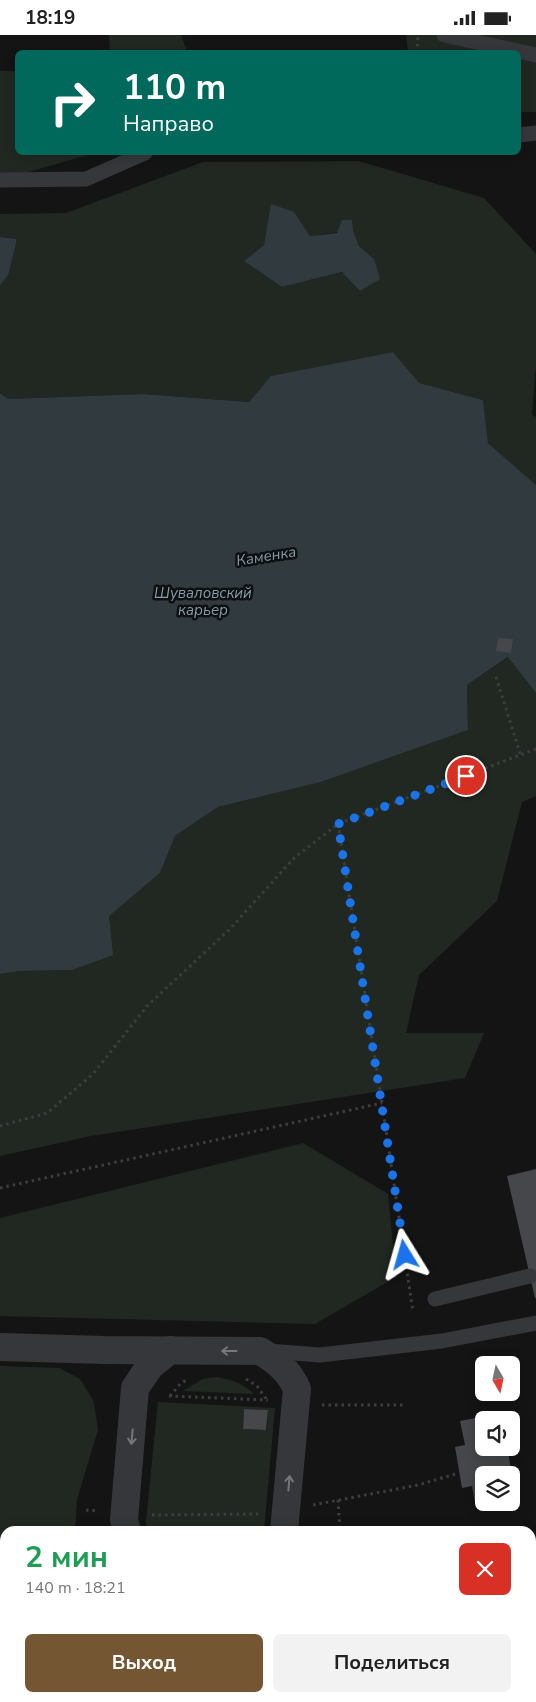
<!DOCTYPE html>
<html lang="ru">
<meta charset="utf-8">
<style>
:root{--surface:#fff;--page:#f2f2f2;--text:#222;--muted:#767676;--accent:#755632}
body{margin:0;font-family:"Nunito Sans",sans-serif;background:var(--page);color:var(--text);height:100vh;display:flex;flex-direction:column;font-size:19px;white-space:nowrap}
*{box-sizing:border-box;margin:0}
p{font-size:16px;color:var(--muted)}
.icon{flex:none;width:28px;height:28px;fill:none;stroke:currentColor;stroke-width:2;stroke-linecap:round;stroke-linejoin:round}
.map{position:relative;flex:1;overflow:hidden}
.side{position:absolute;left:0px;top:1491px;width:536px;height:176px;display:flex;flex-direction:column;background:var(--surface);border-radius:15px 15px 0 0;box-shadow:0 2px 12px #0003}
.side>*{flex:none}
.banner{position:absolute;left:15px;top:15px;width:506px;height:105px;border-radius:8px;box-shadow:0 2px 12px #0003;background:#00695c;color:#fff;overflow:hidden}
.needle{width:32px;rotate:171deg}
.fabs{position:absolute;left:475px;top:1321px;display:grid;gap:10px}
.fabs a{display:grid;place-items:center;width:45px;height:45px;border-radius:8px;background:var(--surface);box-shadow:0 2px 12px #0003;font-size:25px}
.pin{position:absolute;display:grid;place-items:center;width:42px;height:42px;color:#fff;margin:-21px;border:2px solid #fff;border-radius:50%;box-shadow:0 1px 5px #0007}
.me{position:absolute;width:55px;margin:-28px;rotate:352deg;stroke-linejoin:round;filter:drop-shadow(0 0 4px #0008)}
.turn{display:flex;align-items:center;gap:18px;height:105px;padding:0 25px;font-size:22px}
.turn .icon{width:65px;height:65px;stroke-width:2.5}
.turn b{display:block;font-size:35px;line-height:42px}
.round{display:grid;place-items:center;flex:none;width:52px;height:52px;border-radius:8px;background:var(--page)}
.summary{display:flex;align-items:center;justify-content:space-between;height:85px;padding:0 25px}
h1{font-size:30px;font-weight:700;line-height:38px;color:#1e9e55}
.cta{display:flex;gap:10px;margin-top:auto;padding:10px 25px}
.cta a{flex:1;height:58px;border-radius:8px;background:var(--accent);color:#fff;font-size:20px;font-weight:700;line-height:58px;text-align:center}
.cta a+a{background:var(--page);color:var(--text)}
.status{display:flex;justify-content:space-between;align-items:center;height:35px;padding:0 25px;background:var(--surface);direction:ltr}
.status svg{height:14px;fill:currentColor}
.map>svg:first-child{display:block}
</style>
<div class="status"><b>18:19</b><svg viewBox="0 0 49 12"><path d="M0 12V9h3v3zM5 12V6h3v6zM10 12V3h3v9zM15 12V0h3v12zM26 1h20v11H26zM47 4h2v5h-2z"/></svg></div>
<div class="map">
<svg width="536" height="1667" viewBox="0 0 536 1667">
<rect width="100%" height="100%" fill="#141415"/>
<g fill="#212821" fill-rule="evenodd">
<path d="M 109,0 L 181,0 L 187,17 L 110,17 Z"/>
<path d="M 406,0 L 536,0 L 536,77 L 519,77 L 519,18 L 408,17 Z"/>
<path d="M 0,36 L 17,36 L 18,118 L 95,118 L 0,145 Z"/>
<path d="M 359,126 L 484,163 L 536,219 L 536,330 L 532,380 L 536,382 L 536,450 L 488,408 L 483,365 L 418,348 L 393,317 L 272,341 L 249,367 L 143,359 L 8,364 L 0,358 L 0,251 L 9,238 L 17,204 L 0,202 L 0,179 L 66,178 L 203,127 ZM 294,177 L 310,201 L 353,195 L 359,211 L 374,224 L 343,237 L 282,252 L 244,226 L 264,210 Z"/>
<path d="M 509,622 L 536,658 L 536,761 L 522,767 L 497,866 L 419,940 L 406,998 L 484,998 L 465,1043 L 91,1101 L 0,1121 L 0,939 L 20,936 L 72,935 L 108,881 L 160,838 L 175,801 L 218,772 L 321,747 L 468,695 L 467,650 Z"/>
<path d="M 303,1108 L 388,1159 L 396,1242 L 315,1289 L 0,1281 L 0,1183 Z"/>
<path d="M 0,1331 L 59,1333 L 80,1344 L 94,1367 L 98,1395 L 77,1464 L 75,1496 L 5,1496 L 5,1598 L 0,1589 Z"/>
<path d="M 217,1342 C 232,1345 242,1348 254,1359 L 183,1356 L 203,1344 Z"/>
<path d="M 158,1367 L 275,1373 L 264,1496 L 147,1496 L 146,1487 ZM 244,1374 L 268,1375 L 267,1395 L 243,1394 Z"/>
</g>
<g fill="#313a3e">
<path d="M 271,169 L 294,177 L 310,201 L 337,198 L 342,185 L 352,185 L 353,195 L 359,211 L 374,224 L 380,244 L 360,256 L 342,237 L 282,252 L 244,226 L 264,210 Z"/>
<path d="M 0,202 L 17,204 L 9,238 L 0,251 Z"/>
<path d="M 393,317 L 419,348 L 483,365 L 488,408 L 536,450 L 536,658 L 508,622 L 467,650 L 468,695 L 321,747 L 218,772 L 175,801 L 160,838 L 109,881 L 113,920 L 72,935 L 20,936 L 0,939 L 0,358 L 8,364 L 143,359 L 249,367 L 271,341 Z"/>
</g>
<g fill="#46474a">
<path d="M 498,603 L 513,604 L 511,618 L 496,616 Z"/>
<path d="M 536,1134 L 536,1263 L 535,1263 L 507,1141 Z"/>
<path d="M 244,1374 L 268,1375 L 266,1395 L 243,1394 Z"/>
<path d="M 501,1378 L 502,1385 L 484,1385 L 484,1412 L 507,1412 L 512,1440 L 484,1440 L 484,1468 L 499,1468 L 476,1473 L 472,1451 L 462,1453 L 455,1412 L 465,1410 L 460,1386 Z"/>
<path d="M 511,1440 L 517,1465 L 511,1466 Z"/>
<path d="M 536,1507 L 536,1566 L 531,1567 L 531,1508 Z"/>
</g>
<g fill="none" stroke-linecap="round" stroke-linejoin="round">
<g stroke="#3c3e41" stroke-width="3" stroke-dasharray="2.5 4" stroke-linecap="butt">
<path d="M 417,18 L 418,0"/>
<path d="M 496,642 L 521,721"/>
<path d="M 338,789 L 382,1068 L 413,1277"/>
<path d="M 0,1091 L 47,1078 L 93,1039 L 148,970 L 230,894 L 294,823 L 338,789 L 536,714"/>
<path d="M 0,1153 L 382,1068"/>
<path d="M 246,1344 L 257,1351 L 267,1365"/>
<path d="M 169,1361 L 268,1365"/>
<path d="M 170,1361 L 180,1349 L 188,1344"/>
<path d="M 322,1370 L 404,1370"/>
<path d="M 338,1465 L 340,1496"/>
<path d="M 313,1470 L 418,1450 L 459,1438"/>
<path d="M 86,1475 L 98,1476"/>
<path d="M 152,1480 L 258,1479"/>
<path d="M 0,1573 L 5,1573"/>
<path d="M 357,1662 L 357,1667"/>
</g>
<g stroke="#35373a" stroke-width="15">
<path d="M 444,0 L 536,20"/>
<path d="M 519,100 L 536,98"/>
<path d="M 0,145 L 86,144 L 145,118"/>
<path d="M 435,1264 L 530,1241"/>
<path d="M 268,1316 L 320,1320 L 442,1306 L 536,1288"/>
<path d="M 0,1607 L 3,1667"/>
</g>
<g stroke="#35373a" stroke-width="28">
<path d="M 0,1312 L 104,1315 L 260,1316 C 277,1326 289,1336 297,1354 L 284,1496"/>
<path d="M 127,1496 L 124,1485 L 135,1353 L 150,1331 L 170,1315"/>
<path d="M 269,1667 L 269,1662"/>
</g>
</g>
<defs><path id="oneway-shaft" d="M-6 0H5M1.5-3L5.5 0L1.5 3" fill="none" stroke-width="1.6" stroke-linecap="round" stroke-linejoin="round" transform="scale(1.25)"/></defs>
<g stroke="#74787d">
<use href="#oneway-shaft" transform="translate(229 1316) rotate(-180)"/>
<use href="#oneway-shaft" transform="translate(132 1402) rotate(95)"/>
<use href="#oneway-shaft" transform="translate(289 1448) rotate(-85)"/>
</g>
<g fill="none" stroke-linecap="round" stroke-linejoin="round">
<path stroke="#1a73e8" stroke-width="9" stroke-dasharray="0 16.2" d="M 405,1220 L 338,789 L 466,741"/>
</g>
<g text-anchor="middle" stroke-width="5" stroke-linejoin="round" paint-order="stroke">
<g font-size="15" font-style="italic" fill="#829dab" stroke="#0f0f10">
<text transform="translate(266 521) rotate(-9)" y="5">Каменка</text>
<text x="203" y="563">Шуваловский<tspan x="203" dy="17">карьер</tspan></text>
</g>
</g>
</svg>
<div class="fabs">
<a><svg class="needle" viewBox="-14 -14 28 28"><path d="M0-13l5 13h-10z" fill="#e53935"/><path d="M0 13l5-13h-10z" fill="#767676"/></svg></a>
<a><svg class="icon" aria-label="sound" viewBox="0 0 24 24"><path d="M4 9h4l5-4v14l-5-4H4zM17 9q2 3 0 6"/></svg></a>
<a><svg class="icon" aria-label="layers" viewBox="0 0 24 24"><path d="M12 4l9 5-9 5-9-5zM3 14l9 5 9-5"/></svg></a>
</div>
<div class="pin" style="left:466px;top:741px;background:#d93025"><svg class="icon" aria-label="arrive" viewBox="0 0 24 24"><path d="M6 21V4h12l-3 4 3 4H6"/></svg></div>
<svg class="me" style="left:405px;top:1220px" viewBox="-20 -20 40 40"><path d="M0-17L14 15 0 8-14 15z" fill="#1a73e8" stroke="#fff" stroke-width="4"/></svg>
<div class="banner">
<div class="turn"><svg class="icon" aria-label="right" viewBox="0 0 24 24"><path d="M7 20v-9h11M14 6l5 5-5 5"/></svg><div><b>110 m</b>Направо</div></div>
</div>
<section class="side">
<div class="summary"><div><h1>2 мин</h1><p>140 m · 18:21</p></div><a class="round" style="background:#d93025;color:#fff"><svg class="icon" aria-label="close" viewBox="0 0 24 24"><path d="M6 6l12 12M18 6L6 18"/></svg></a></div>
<div class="cta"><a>Выход</a><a>Поделиться</a></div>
</section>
</div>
